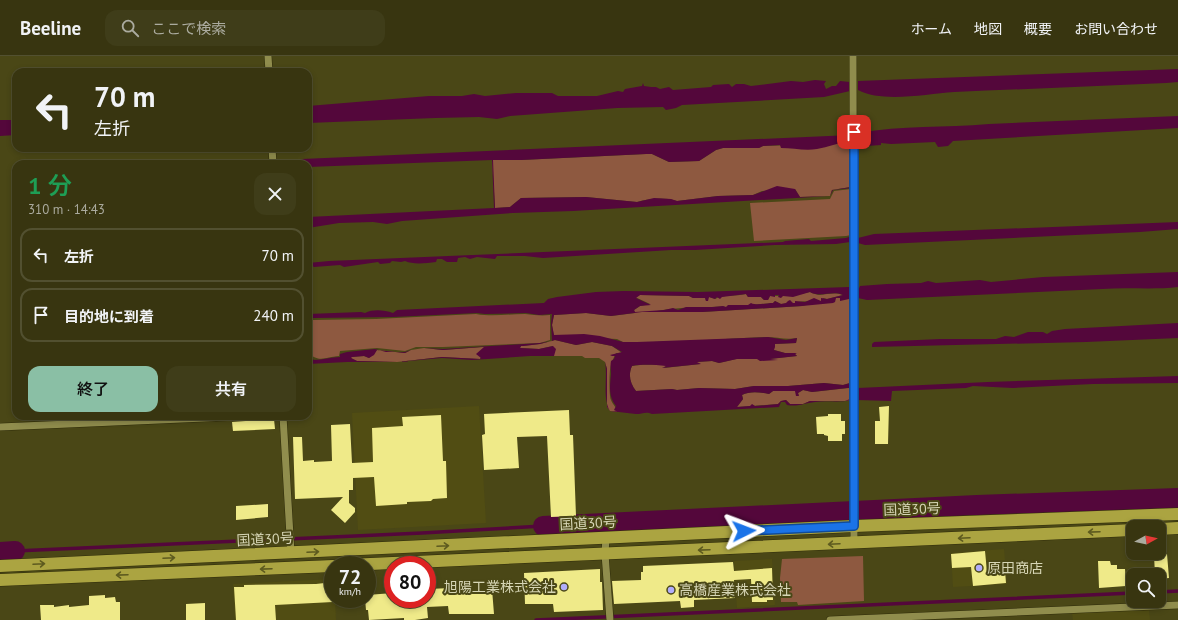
<!DOCTYPE html>
<html lang="ja">
<meta charset="utf-8">
<style>
:root{--surface:#383510;--page:#3f3d19;--text:#f1f3f6;--muted:#abab9f;--line:#525030;--accent:#8abfa5}
body{margin:0;font-family:"PT Sans","Noto Sans JP",sans-serif;background:var(--page);color:var(--text);height:100vh;display:flex;flex-direction:column;font-size:15px;white-space:nowrap}
*{box-sizing:border-box;margin:0}
p{font-size:13px;color:var(--muted)}
.icon{flex:none;width:22px;height:22px;fill:none;stroke:currentColor;stroke-width:2;stroke-linecap:round;stroke-linejoin:round}
.map{position:relative;flex:1;overflow:hidden}
.panel{position:absolute;left:12px;top:104px;width:300px;height:260px;display:flex;flex-direction:column;background:var(--surface);border-radius:12px;box-shadow:0 2px 6px #0003,0 0 0 1px var(--line)}
.panel>*{flex:none}
.guide{position:absolute;left:12px;top:12px;width:300px;height:84px;border-radius:12px;box-shadow:0 2px 6px #0003,0 0 0 1px var(--line);background:#383510;color:var(--text);overflow:hidden}
.needle{width:26px;rotate:82deg}
.fabs{position:absolute;left:1126px;top:464px;display:grid;gap:8px}
.fabs a{display:grid;place-items:center;width:40px;height:40px;border-radius:8px;background:var(--surface);box-shadow:0 2px 6px #0003,0 0 0 1px var(--line);font-size:20px}
.speed{position:absolute;left:324px;top:500px;display:flex;gap:8px;font-size:20px;font-weight:700;text-align:center}
.speed>*{display:grid;place-content:center;width:52px;height:52px;border-radius:50%;background:var(--surface);box-shadow:0 2px 6px #0003,0 0 0 1px var(--line);line-height:1}
.speed small{font-size:10px;font-weight:400}
.speed .limit{border:6px solid #d22;background:#fff;color:#111}
.pin{position:absolute;display:grid;place-items:center;width:34px;height:34px;color:#fff;margin:-17px;border-radius:8px;box-shadow:0 2px 6px #0006}
.me{position:absolute;width:44px;margin:-22px;rotate:87deg;stroke-linejoin:round;filter:drop-shadow(0 0 3px #0008)}
.turn{display:flex;align-items:center;gap:14px;height:84px;padding:0 16px;font-size:18px}
.turn .icon{width:52px;height:52px;stroke-width:2.5}
.turn b{display:block;font-size:28px;line-height:34px}
.round{display:grid;place-items:center;flex:none;width:42px;height:42px;border-radius:12px;background:var(--page)}
.overview{display:flex;align-items:center;justify-content:space-between;height:68px;padding:0 16px}
h1{font-size:24px;font-weight:600;line-height:30px;color:#1e9e55}
.action{display:flex;gap:8px;margin-top:auto;padding:8px 16px}
.action a{flex:1;height:46px;border-radius:12px;background:var(--accent);color:#111;font-size:16px;font-weight:600;line-height:46px;text-align:center}
.action a+a{background:var(--page);color:var(--text)}
ul{padding:0;list-style:none}
li{display:flex;align-items:center;gap:12px;height:54px;margin:0 8px 6px;padding:0 8px;border:2px solid var(--line);border-radius:12px}
li div{flex:1}
li b{display:block;font-size:15px}
li em{font-style:normal}
header{display:flex;align-items:center;gap:24px;box-sizing:border-box;height:56px;padding:0 20px;background:var(--surface);border-bottom:1px solid var(--line)}
header strong{font-size:19px}
nav{display:flex;gap:22px;margin-inline-start:auto;font-size:14px}
.search{width:280px;height:36px;background:var(--page);display:flex;align-items:center;gap:10px;box-sizing:border-box;padding:0 14px;border-radius:12px;color:var(--muted);font-size:15px}
.map>svg:first-child{display:block}
</style>
<header>
<strong>Beeline</strong>
<div class="search"><svg class="icon" aria-label="search" viewBox="0 0 24 24"><circle cx="10" cy="10" r="6"/><path d="M15 15l6 6"/></svg>ここで検索</div>
<nav><a>ホーム</a><a>地図</a><a>概要</a><a>お問い合わせ</a></nav>
</header>
<div class="map">
<svg width="1178" height="564" viewBox="0 0 1178 564">
<rect width="100%" height="100%" fill="#4a4716"/>
<g fill="#514d13">
<path d="M 479,350 L 486,467 L 358,474 L 352,357 Z"/>
<path d="M 1004,493 L 1007,528 L 953,531 L 951,497 Z"/>
<path d="M 772,503 L 775,549 L 737,552 L 734,505 Z"/>
<path d="M 333,523 L 333,543 L 335,543 L 336,564 L 235,564 L 233,528 Z"/>
<path d="M 1149,554 L 1150,564 L 1073,564 L 1072,557 Z"/>
</g>
<g fill="#8e5940">
<path d="M 851,85 L 851,131 L 832,134 L 830,140 L 800,141 L 795,133 L 762,135 L 753,139 L 718,140 L 677,145 C 666,141 649,142 637,146 L 586,141 L 521,142 L 510,151 L 495,152 L 492,104 L 521,104 L 646,98 L 652,98 L 669,106 L 699,105 L 716,94 L 723,92 L 759,92 L 763,90 L 835,88 Z"/>
<path d="M 851,133 L 851,179 L 846,180 L 754,185 L 750,147 L 830,143 L 834,135 Z"/>
<path d="M 810,236 C 812,237 817,239 820,239 C 828,238 835,236 843,239 L 827,243 L 823,242 L 821,245 C 812,245 803,245 795,246 L 795,247 L 781,248 L 775,245 L 773,247 L 726,251 C 720,250 716,251 711,251 C 691,251 671,252 651,256 L 702,256 L 802,250 L 840,241 L 849,243 L 850,327 L 843,329 L 824,327 L 788,330 L 754,330 L 735,333 L 699,332 L 677,334 L 672,333 L 636,335 C 630,327 628,319 632,310 C 642,308 656,309 667,309 L 664,312 L 700,308 L 695,306 L 712,305 L 719,307 L 736,303 L 768,303 L 797,300 L 795,298 L 796,297 L 785,297 L 774,294 L 774,288 L 796,287 L 797,282 C 786,284 777,281 766,281 C 719,283 671,287 623,286 L 617,283 L 554,280 L 552,269 L 554,259 L 586,257 L 611,260 L 635,257 L 634,254 L 640,250 L 650,248 L 635,241 L 640,239 L 689,240 L 693,242 L 705,241 L 706,245 L 709,241 L 715,243 C 723,238 736,241 746,238 L 748,241 L 761,241 L 764,244 L 768,244 L 770,240 L 790,240 Z"/>
<path d="M 476,258 C 493,261 508,258 525,258 C 534,259 541,260 550,259 L 550,284 L 540,287 L 443,291 L 416,291 L 405,295 L 377,292 L 340,295 L 339,300 C 325,301 320,307 308,297 L 308,263 L 313,264 L 376,263 Z"/>
<path d="M 555,284 L 576,289 L 592,286 L 612,290 L 622,297 L 616,297 C 614,301 612,305 611,309 C 609,313 609,340 611,344 C 613,349 616,350 617,356 L 610,355 L 607,351 L 607,313 L 605,306 L 599,302 L 585,302 L 582,300 L 553,300 L 553,290 L 539,293 L 520,292 L 521,290 L 523,290 L 540,288 Z"/>
<path d="M 484,291 L 480,303 L 442,301 L 397,306 L 357,305 L 351,302 L 351,301 L 364,300 L 369,302 L 377,294 L 405,297 L 411,294 L 424,292 L 443,294 Z"/>
<path d="M 849,332 L 851,340 L 850,344 L 845,345 L 810,345 L 803,348 L 790,348 L 786,344 L 781,345 L 778,348 L 737,351 L 743,343 L 742,339 C 749,335 760,336 769,338 L 773,335 L 795,335 L 799,340 L 798,337 L 803,334 L 812,336 Z"/>
<path d="M 863,500 L 864,545 L 798,549 L 797,546 L 781,546 L 780,522 L 782,503 Z"/>
</g>
<g fill="#54073b" fill-rule="evenodd">
<path d="M 1178,13 L 1178,26 L 1166,27 C 1096,30 1025,33 954,36 C 926,38 882,47 858,34 L 858,25 Z"/>
<path d="M 815,24 L 826,25 L 824,28 L 826,33 L 832,30 L 836,30 L 840,25 L 850,26 L 850,35 L 824,41 L 682,49 L 676,52 L 666,54 L 663,51 L 617,52 L 510,60 L 497,63 L 479,61 L 435,62 L 308,67 L 308,50 L 429,40 L 462,40 L 474,38 L 485,40 L 516,37 L 552,37 L 558,40 L 597,40 L 618,35 L 623,36 L 625,33 L 642,30 L 643,27 L 644,30 L 651,31 L 656,31 L 660,33 L 669,31 L 673,34 L 711,31 L 713,29 L 729,28 L 732,31 L 736,28 L 744,28 L 751,30 L 791,25 L 803,26 Z"/>
<path d="M 1178,60 L 1178,72 L 953,85 L 948,90 L 938,91 L 935,86 L 891,88 L 881,87 L 881,89 L 867,90 L 867,87 L 858,85 L 859,77 C 902,69 945,72 989,68 Z"/>
<path d="M 0,64 L 16,64 L 16,79 L 0,80 Z"/>
<path d="M 851,79 L 851,132 L 833,134 L 830,140 L 573,155 L 513,157 L 402,165 L 387,168 L 373,166 L 339,167 L 308,172 L 308,161 L 494,152 L 492,104 L 308,111 L 308,108 L 279,108 L 279,104 ZM 850,85 L 851,131 L 832,134 L 830,140 L 800,141 L 795,133 L 777,130 L 753,139 L 718,140 L 677,145 L 671,143 L 654,142 L 637,146 L 586,141 L 521,142 L 510,151 L 495,152 L 493,104 L 521,104 L 646,98 L 652,98 L 669,106 L 699,105 L 716,94 L 723,92 L 759,92 L 763,90 L 780,89 L 781,92 C 793,92 805,95 817,93 C 828,91 838,87 850,85 Z"/>
<path d="M 1178,166 L 1178,173 L 1140,176 L 907,187 L 865,189 L 858,187 L 858,182 L 874,178 Z"/>
<path d="M 849,181 L 850,186 L 836,188 L 775,189 L 695,194 L 671,194 L 543,202 L 525,200 L 497,200 L 495,203 L 477,201 L 470,203 L 465,201 L 458,202 L 457,206 L 447,206 L 442,203 L 437,203 L 436,206 C 426,207 414,209 405,205 L 401,206 L 392,205 L 390,207 L 380,208 L 378,206 L 344,211 L 340,209 L 314,211 L 311,209 L 308,209 L 308,207 L 329,205 L 783,186 L 785,185 L 809,183 L 811,185 L 846,182 Z"/>
<path d="M 1178,216 L 1178,231 C 1153,234 1127,231 1102,233 C 1024,237 945,240 867,244 L 858,242 L 858,235 L 860,230 L 887,228 L 921,227 L 928,225 L 936,227 L 980,224 L 991,226 L 1043,221 Z"/>
<path d="M 849,231 L 850,331 L 851,340 L 850,344 C 839,347 827,344 815,346 C 804,347 799,351 787,349 L 785,346 L 781,346 L 779,351 L 652,358 C 646,355 642,358 636,358 C 627,357 619,356 610,355 C 602,341 608,322 605,306 L 599,302 L 585,302 L 582,300 L 530,300 L 472,304 L 442,302 L 397,306 L 347,306 L 308,308 L 308,299 L 314,304 C 323,304 331,301 340,301 L 340,298 L 347,296 L 375,293 L 386,296 L 405,296 L 411,294 L 424,292 L 443,293 L 540,287 L 552,285 L 551,267 L 552,258 L 539,259 L 526,257 L 485,258 L 477,257 L 393,261 L 313,262 L 308,261 L 308,258 L 361,256 L 365,257 C 373,253 384,254 393,257 L 397,254 L 544,247 L 548,243 L 557,241 L 596,236 L 624,235 L 698,236 ZM 810,236 C 820,242 832,234 843,239 L 827,243 L 821,242 L 821,245 L 814,242 L 805,246 L 795,245 L 795,247 L 793,247 L 790,244 L 788,245 L 786,247 L 781,248 L 775,245 L 773,247 C 766,247 757,250 751,247 L 748,249 L 728,249 L 726,251 L 723,250 L 713,251 L 686,251 L 678,254 L 673,252 L 664,254 L 635,256 L 634,254 L 640,250 L 651,249 L 636,242 L 640,239 L 689,240 L 693,242 L 705,242 L 706,245 L 708,245 L 709,241 L 715,243 L 717,241 L 720,243 L 722,241 L 746,238 L 748,241 L 761,241 L 764,244 L 768,244 L 770,240 L 775,241 L 775,239 L 779,239 L 778,241 L 781,242 L 783,240 L 793,241 ZM 836,242 L 840,242 L 840,245 L 849,243 L 850,327 L 843,329 L 824,327 L 788,330 L 754,330 L 735,333 L 699,332 L 677,334 L 672,333 L 636,335 C 630,327 628,319 632,310 C 643,308 655,309 666,310 L 662,312 L 701,308 L 697,306 L 712,305 L 719,307 L 737,303 L 757,303 L 760,305 L 778,304 L 770,303 L 797,300 L 795,298 L 797,297 L 785,297 L 774,294 L 775,291 L 775,288 L 796,287 L 797,282 L 786,284 L 768,281 L 637,286 L 623,286 L 600,280 L 584,278 L 554,279 L 552,269 L 554,259 L 586,257 L 611,260 L 642,256 L 702,256 L 802,250 L 833,247 L 835,246 ZM 555,284 L 576,289 L 592,286 L 612,290 L 622,296 L 610,299 L 612,300 L 615,300 L 614,303 L 611,305 C 610,310 611,314 611,318 C 610,330 608,340 616,350 L 614,354 L 616,355 L 610,355 L 607,351 L 607,313 L 605,306 L 599,302 L 585,302 L 582,300 L 554,300 L 556,293 L 553,290 L 539,293 L 520,292 L 521,290 L 523,290 L 540,288 ZM 481,291 L 484,291 L 476,298 L 481,302 L 480,303 L 442,301 L 397,306 L 357,305 L 351,302 L 352,301 L 364,300 L 369,302 L 374,299 L 377,294 L 405,297 L 411,294 L 424,292 L 443,294 ZM 847,332 L 849,332 L 851,340 L 850,343 L 845,345 L 810,345 L 803,348 L 790,348 L 786,344 L 781,345 L 778,348 L 755,350 L 752,348 L 750,350 L 737,351 L 743,343 L 742,339 C 749,335 760,336 769,338 L 773,335 L 795,335 L 796,340 L 799,340 L 798,337 L 803,334 L 812,336 Z"/>
<path d="M 1178,267 L 1178,282 L 1086,286 L 872,291 L 872,288 L 874,286 L 940,283 L 996,283 L 1005,280 L 1014,281 L 1028,276 L 1043,276 L 1047,278 L 1052,275 L 1065,273 Z"/>
<path d="M 1178,320 L 1178,327 L 1093,328 L 1013,332 L 973,330 L 966,332 L 892,335 L 891,345 L 857,344 L 858,332 L 988,326 Z"/>
</g>
<g fill="none" stroke-linecap="round" stroke-linejoin="round">
<g stroke="#54073b" stroke-width="3.5">
<path d="M 15,495 L 422,477 L 543,470"/>
<path d="M 1159,536 L 1178,535"/>
<path d="M 536,564 L 1133,537"/>
</g>
<g stroke="#54073b" stroke-width="20">
<path d="M 543,470 L 977,449 L 1178,442"/>
<path d="M 0,496 L 15,495"/>
</g>
</g>
<g fill="#efea89">
<path d="M 889,350 L 888,388 L 875,388 L 875,365 L 880,365 L 879,351 Z"/>
<path d="M 569,354 L 570,379 L 573,379 L 576,460 L 551,461 L 547,380 L 517,381 L 519,412 L 484,414 L 482,379 L 485,378 L 484,358 Z"/>
<path d="M 828,358 L 841,358 L 841,365 L 845,365 L 845,378 L 842,378 L 842,385 L 828,385 L 828,380 L 824,379 L 824,378 L 817,378 L 816,361 L 828,360 Z"/>
<path d="M 441,359 L 443,405 L 446,405 L 447,442 L 433,443 L 431,445 L 407,446 L 407,448 L 376,450 L 374,421 L 353,422 L 353,434 L 349,434 L 349,447 L 355,452 L 355,456 L 345,467 L 331,454 L 343,441 L 295,443 L 293,381 L 302,381 L 303,405 L 314,404 L 314,406 L 332,405 L 331,369 L 350,368 L 352,407 L 373,406 L 372,372 L 403,370 L 402,361 Z"/>
<path d="M 274,363 L 275,373 L 233,375 L 232,366 Z"/>
<path d="M 268,448 L 268,461 L 236,464 L 236,450 Z"/>
<path d="M 985,495 L 987,516 L 1005,515 L 1006,527 L 973,530 L 971,511 L 952,512 L 951,498 Z"/>
<path d="M 1167,498 L 1169,522 L 1159,523 L 1159,519 L 1155,519 L 1154,499 Z"/>
<path d="M 1098,505 L 1110,505 L 1111,509 L 1117,509 L 1117,513 L 1125,513 L 1126,530 L 1099,532 Z"/>
<path d="M 733,506 L 734,515 L 772,512 L 773,544 L 767,544 L 767,546 L 752,546 L 751,523 L 734,524 L 735,542 L 694,544 L 694,551 L 681,552 L 680,545 L 614,548 L 612,525 L 641,524 L 641,516 L 643,516 L 643,510 Z"/>
<path d="M 600,513 L 600,526 L 602,526 L 603,554 L 554,556 L 553,548 L 525,548 L 524,517 Z"/>
<path d="M 333,526 L 333,546 L 275,549 L 276,564 L 236,564 L 234,531 L 244,531 L 244,529 L 316,528 Z"/>
<path d="M 471,531 L 472,534 L 492,533 L 494,558 L 449,558 L 448,550 L 427,551 L 428,562 L 415,564 L 404,564 L 404,562 L 369,564 L 368,554 L 366,554 L 365,543 L 367,543 L 367,539 L 393,537 L 393,543 L 430,543 L 429,533 Z"/>
<path d="M 105,539 L 105,542 L 115,541 L 116,546 L 120,546 L 120,564 L 41,564 L 40,549 L 54,549 L 54,551 L 69,549 L 69,551 L 89,549 L 89,540 Z"/>
<path d="M 205,547 L 205,564 L 186,564 L 186,548 Z"/>
</g>
<g fill="none" stroke-linecap="round" stroke-linejoin="round">
<g stroke="#2f2c0a" stroke-width="8">
<g id="minor">
<path d="M 268,0 L 269,16"/>
<path d="M 853,0 L 854,487"/>
<path d="M 272,92 L 273,108"/>
<path d="M 283,360 L 291,497"/>
<path d="M 0,371 L 250,360"/>
<path d="M 606,481 L 605,498 L 610,564"/>
<path d="M 830,564 L 1178,549"/>
</g>
</g>
<g stroke="#2f2c0a" stroke-width="13">
<g id="highway">
<path d="M 1159,473 L 1178,472"/>
<path d="M 348,509 L 1133,474"/>
<path d="M 0,510 L 854,470 L 1178,458"/>
<path d="M 0,524 L 333,510"/>
</g>
</g>
<use href="#minor" stroke="#908d4d" stroke-width="7"/>
<use href="#highway" stroke="#aba441" stroke-width="12"/>
</g>
<defs><path id="oneway-shaft" d="M-6 0H5M1.5-3L5.5 0L1.5 3" fill="none" stroke-width="1.6" stroke-linecap="round" stroke-linejoin="round"/></defs>
<g stroke="#5d5a1f">
<use href="#oneway-shaft" transform="translate(1094 476) rotate(178)"/>
<use href="#oneway-shaft" transform="translate(964 482) rotate(177)"/>
<use href="#oneway-shaft" transform="translate(834 488) rotate(177)"/>
<use href="#oneway-shaft" transform="translate(443 490) rotate(-3)"/>
<use href="#oneway-shaft" transform="translate(704 494) rotate(178)"/>
<use href="#oneway-shaft" transform="translate(313 496) rotate(-3)"/>
<use href="#oneway-shaft" transform="translate(169 502) rotate(-3)"/>
<use href="#oneway-shaft" transform="translate(39 508) rotate(-3)"/>
<use href="#oneway-shaft" transform="translate(266 513) rotate(178)"/>
<use href="#oneway-shaft" transform="translate(122 519) rotate(178)"/>
</g>
<g fill="none" stroke-linecap="round" stroke-linejoin="round">
<g stroke="#114b97" stroke-width="10">
<path id="route" d="M 744,475 L 854,470 L 854,76"/>
</g>
<use href="#route" stroke="#1a73e8" stroke-width="7"/>
</g>
<g fill="#b1adfa" stroke="#4a4716" stroke-width="1.5">
<circle cx="979" cy="512" r="4"/>
<circle cx="564" cy="531" r="4"/>
<circle cx="671" cy="534" r="4"/>
</g>
<g text-anchor="middle" stroke-width="4" stroke-linejoin="round" paint-order="stroke">
<g font-size="14" fill="#d6d5b5" stroke="#4a4716">
<text transform="translate(912 453) rotate(-2)" y="5">国道30号</text>
<text transform="translate(588 467) rotate(-3)" y="5">国道30号</text>
<text transform="translate(265 483) rotate(-3)" y="5">国道30号</text>
</g>
<g font-size="14" fill="#d6d5b5" stroke="#4a4716" text-anchor="start">
<text x="987" y="517">原田商店</text>
<text x="556" y="536" text-anchor="end">旭陽工業株式会社</text>
<text x="679" y="539">高橋産業株式会社</text>
</g>
</g>
</svg>
<div class="fabs">
<a><svg class="needle" viewBox="-14 -14 28 28"><path d="M0-13l5 13h-10z" fill="#e53935"/><path d="M0 13l5-13h-10z" fill="#abab9f"/></svg></a>
<a><svg class="icon" aria-label="search" viewBox="0 0 24 24"><circle cx="10" cy="10" r="6"/><path d="M15 15l6 6"/></svg></a>
</div>
<div class="speed"><div>72<small>km/h</small></div><div class="limit">80</div></div>
<div class="pin" style="left:854px;top:76px;background:#d93025"><svg class="icon" aria-label="arrive" viewBox="0 0 24 24"><path d="M6 21V4h12l-3 4 3 4H6"/></svg></div>
<svg class="me" style="left:744px;top:475px" viewBox="-20 -20 40 40"><path d="M0-17L14 15 0 8-14 15z" fill="#1a73e8" stroke="#fff" stroke-width="4"/></svg>
<div class="guide">
<div class="turn"><svg class="icon" aria-label="left" viewBox="0 0 24 24"><path d="M17 20v-9H6M10 6l-5 5 5 5"/></svg><div><b>70 m</b>左折</div></div>
</div>
<section class="panel">
<div class="overview"><div><h1>1 分</h1><p>310 m · 14:43</p></div><a class="round"><svg class="icon" aria-label="close" viewBox="0 0 24 24"><path d="M6 6l12 12M18 6L6 18"/></svg></a></div>
<ul>
<li><svg class="icon" aria-label="left" viewBox="0 0 24 24"><path d="M17 20v-9H6M10 6l-5 5 5 5"/></svg><div><b>左折</b></div><em>70 m</em></li>
<li><svg class="icon" aria-label="arrive" viewBox="0 0 24 24"><path d="M6 21V4h12l-3 4 3 4H6"/></svg><div><b>目的地に到着</b></div><em>240 m</em></li>
</ul>
<div class="action"><a>終了</a><a>共有</a></div>
</section>
</div>
